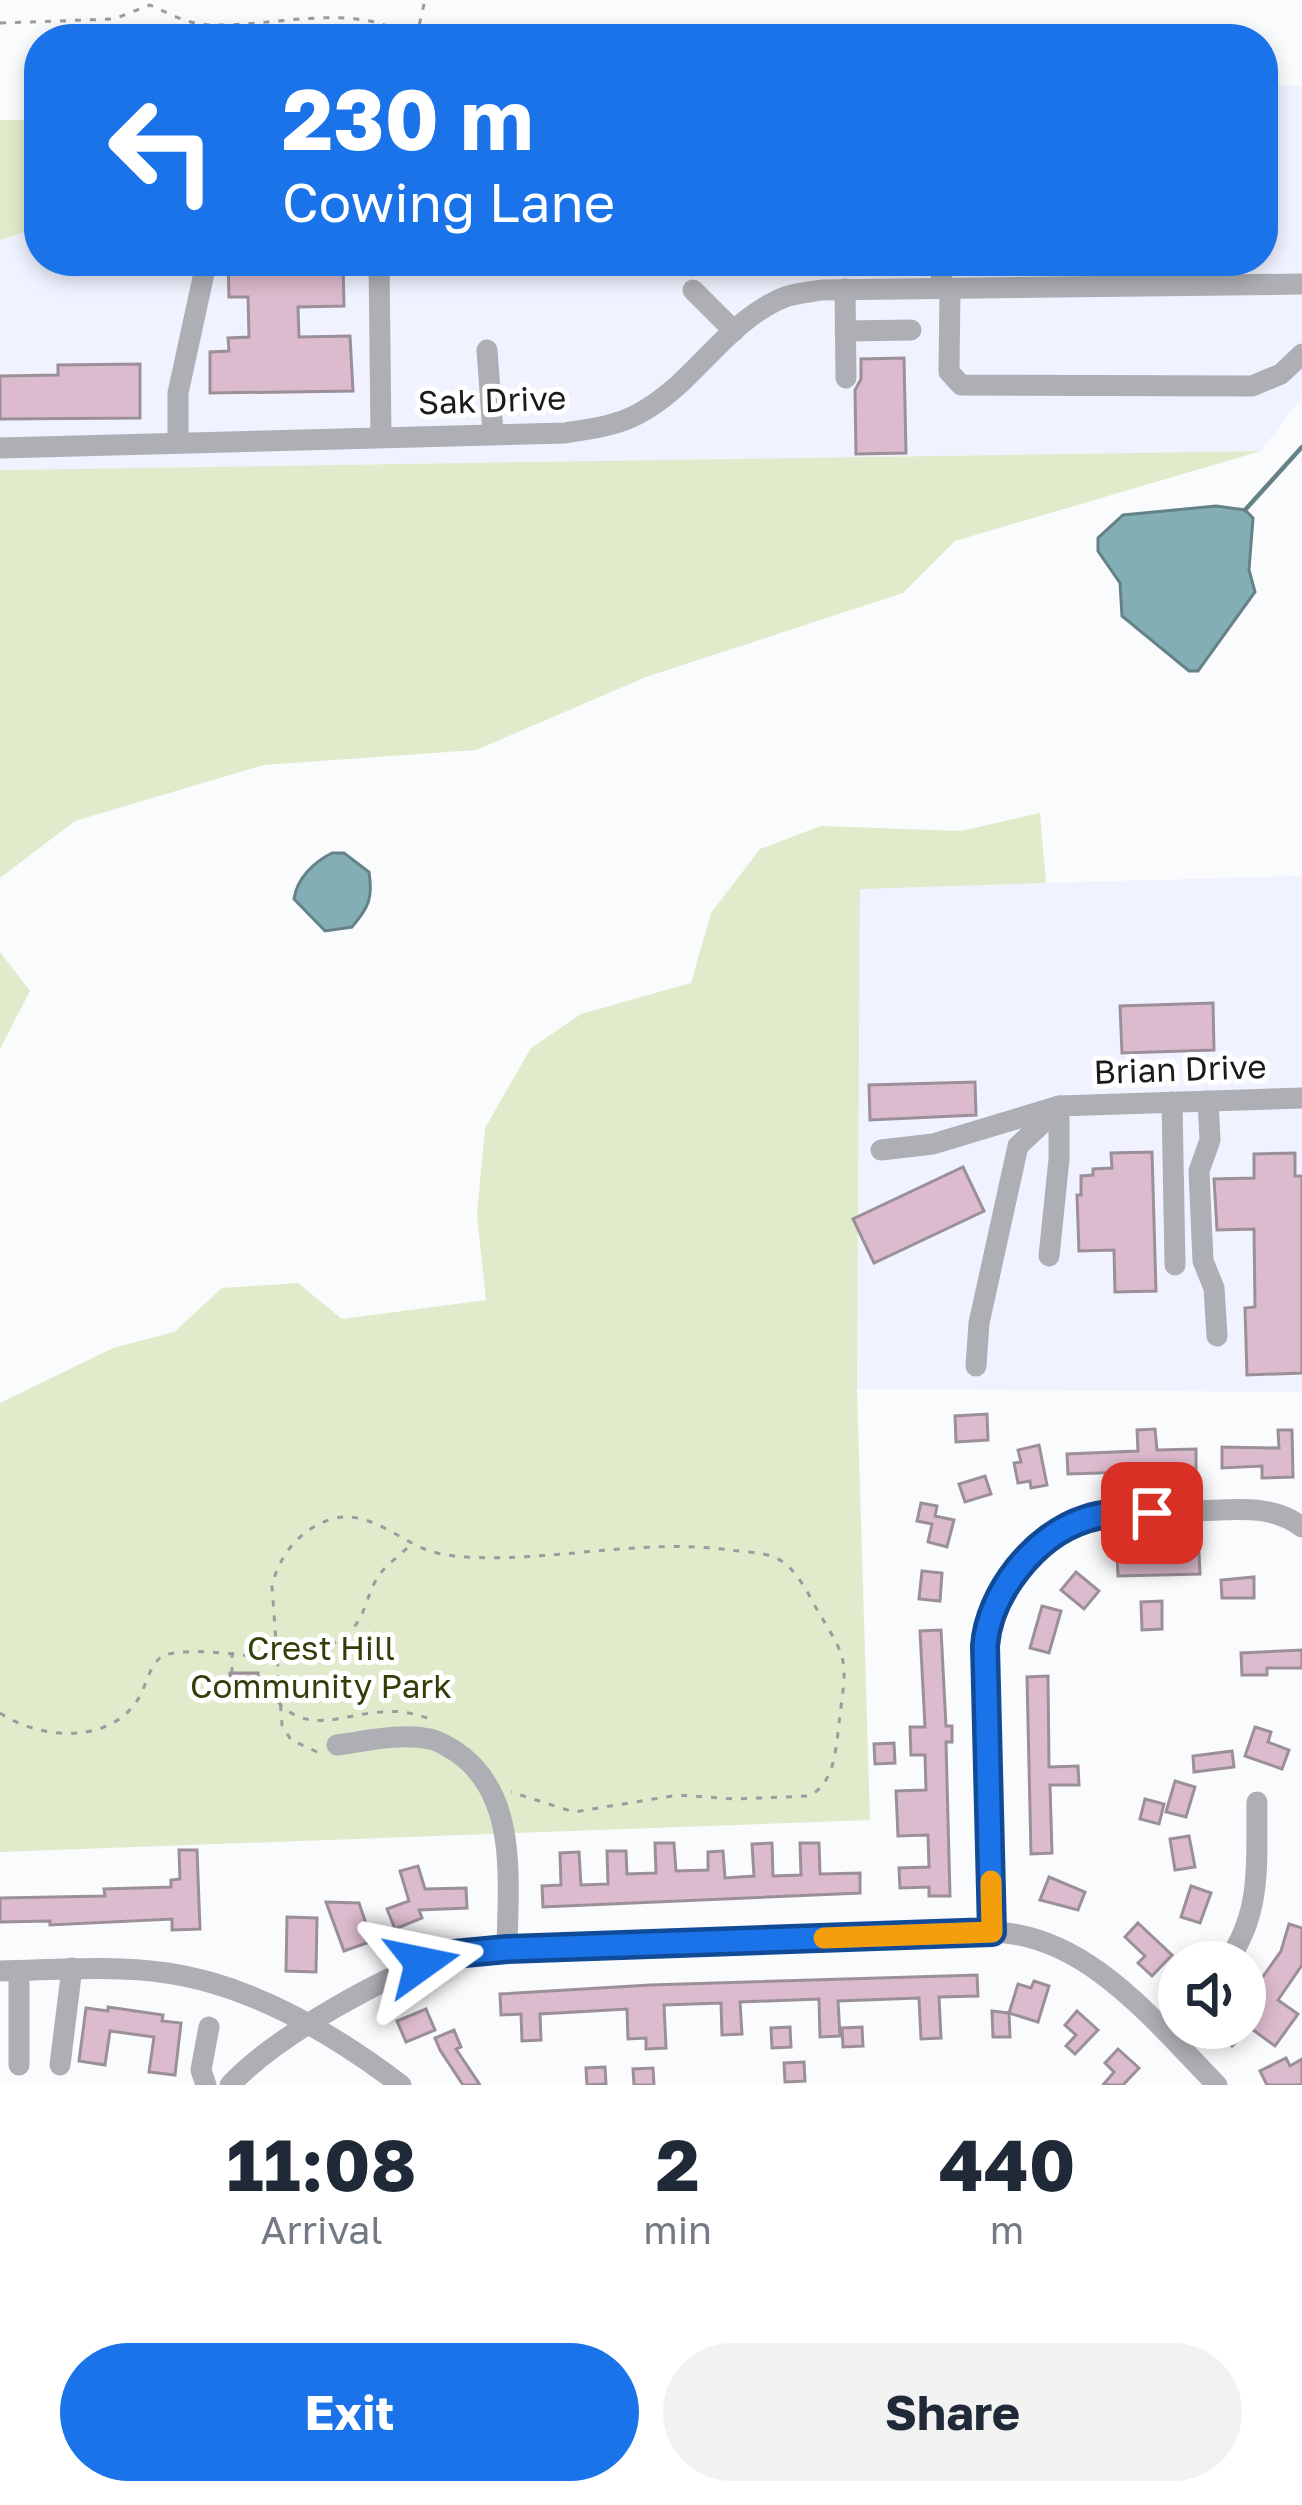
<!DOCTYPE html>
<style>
:root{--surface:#fff;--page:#f2f2f3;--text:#1f2937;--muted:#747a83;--accent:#1a73e8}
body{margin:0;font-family:"Golos Text",sans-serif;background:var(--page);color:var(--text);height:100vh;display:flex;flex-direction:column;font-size:45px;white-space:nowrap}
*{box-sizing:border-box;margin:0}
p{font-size:39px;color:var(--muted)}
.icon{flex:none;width:66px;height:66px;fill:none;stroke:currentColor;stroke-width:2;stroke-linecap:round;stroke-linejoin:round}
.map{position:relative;height:2085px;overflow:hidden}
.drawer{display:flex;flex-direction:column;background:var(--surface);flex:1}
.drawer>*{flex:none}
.hud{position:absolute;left:24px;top:24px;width:1254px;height:252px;border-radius:48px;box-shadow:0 6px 18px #0003;background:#1a73e8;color:#fff;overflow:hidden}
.fabs{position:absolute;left:1158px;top:1941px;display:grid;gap:24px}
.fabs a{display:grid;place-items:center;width:108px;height:108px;border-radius:50%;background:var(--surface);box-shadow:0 6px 18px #0003;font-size:60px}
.pin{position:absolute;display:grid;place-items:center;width:102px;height:102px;color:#fff;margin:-51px;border-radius:24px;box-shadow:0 6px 18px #0006}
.me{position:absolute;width:132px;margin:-66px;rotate:78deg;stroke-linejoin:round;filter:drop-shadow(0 0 9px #0008)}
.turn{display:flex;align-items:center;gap:42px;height:252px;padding:0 60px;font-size:54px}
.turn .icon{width:156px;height:156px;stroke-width:2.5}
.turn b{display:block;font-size:84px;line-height:102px}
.eta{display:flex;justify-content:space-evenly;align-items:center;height:204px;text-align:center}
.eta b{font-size:72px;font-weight:700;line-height:84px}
.cta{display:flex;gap:24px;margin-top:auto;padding:24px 60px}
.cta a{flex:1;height:138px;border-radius:72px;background:var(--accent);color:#fff;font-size:48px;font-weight:700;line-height:138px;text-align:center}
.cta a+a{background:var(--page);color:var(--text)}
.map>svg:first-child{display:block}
</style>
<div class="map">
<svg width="1302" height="2085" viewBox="0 0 1302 2085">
<rect width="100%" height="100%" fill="#fafbfd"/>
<g fill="#f0f3ff">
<path d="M 1302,85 L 1302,397 L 1261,451 L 0,470 L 0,240 L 39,228 L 39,261 L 1263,261 L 1263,86 Z"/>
<path d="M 1302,876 L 1302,1392 L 857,1389 L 860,888 Z"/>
</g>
<g fill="#e0ebcb">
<path d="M 0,120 L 39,120 L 39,228 L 0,240 Z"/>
<path d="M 1261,451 L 955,541 L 903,593 L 646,677 L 476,750 L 264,765 L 75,821 L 0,878 L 0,470 Z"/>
<path d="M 1040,813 L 1046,883 L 860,889 L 857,1389 L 870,1820 L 0,1852 L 0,1403 L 113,1348 L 174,1332 L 222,1288 L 298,1283 L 342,1319 L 486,1300 L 477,1214 L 485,1128 L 531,1048 L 581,1014 L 691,983 L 711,913 L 760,849 L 821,826 L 961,831 Z"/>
<path d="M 0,952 L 30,991 L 0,1049 Z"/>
</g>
<g fill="#84aeb5" stroke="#648288" stroke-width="3">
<path d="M 1216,506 L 1245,510 L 1253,518 L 1249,570 L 1255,592 L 1198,671 L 1189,671 L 1122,616 L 1120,583 L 1098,551 L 1098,538 L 1123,515 Z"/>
<path d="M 332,853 L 344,853 L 369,872 C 373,898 369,907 352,927 L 325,931 L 294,899 C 297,878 314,862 332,853 Z"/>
</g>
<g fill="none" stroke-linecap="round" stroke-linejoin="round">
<path stroke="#648288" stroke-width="4.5" d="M 1245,510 L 1302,447"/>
</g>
<g fill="#ddbbce" stroke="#9b9097" stroke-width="3">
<path d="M 228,261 L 343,261 L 344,306 L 298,307 L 299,337 L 350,336 L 353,391 L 210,393 L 210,352 L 229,351 L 228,338 L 249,337 L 248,297 L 229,297 Z"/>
<path d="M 904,358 L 906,453 L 856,454 L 855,390 L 861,379 L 861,359 Z"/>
<path d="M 140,364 L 140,418 L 0,419 L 0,376 L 58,375 L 58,365 Z"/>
<path d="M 1213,1003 L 1214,1050 L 1122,1053 L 1120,1006 Z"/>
<path d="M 975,1082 L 976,1115 L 870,1120 L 869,1085 Z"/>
<path d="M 1152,1152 L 1156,1291 L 1115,1292 L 1114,1250 L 1079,1251 L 1077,1195 L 1081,1195 L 1081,1176 L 1093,1175 L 1093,1169 L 1112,1168 L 1111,1153 Z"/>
<path d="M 1295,1153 L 1295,1176 L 1302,1176 L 1302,1373 L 1247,1375 L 1245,1308 L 1255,1307 L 1254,1229 L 1217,1230 L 1214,1179 L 1254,1178 L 1254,1154 Z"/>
<path d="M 963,1167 L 984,1211 L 874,1263 L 853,1219 Z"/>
<path d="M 987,1414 L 988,1440 L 956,1442 L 955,1416 Z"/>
<path d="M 1155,1429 L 1157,1450 L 1196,1449 L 1196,1470 L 1068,1474 L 1067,1454 L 1138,1451 L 1137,1430 Z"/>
<path d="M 1278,1430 L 1292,1430 L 1293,1477 L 1262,1478 L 1262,1466 L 1222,1468 L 1222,1447 L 1279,1448 Z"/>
<path d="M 1039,1445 L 1047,1485 L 1031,1488 L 1030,1481 L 1018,1483 L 1014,1463 L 1021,1462 L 1018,1450 Z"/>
<path d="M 985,1476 L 991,1494 L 965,1502 L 959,1484 Z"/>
<path d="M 921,1503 L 937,1506 L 935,1516 L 954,1520 L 947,1547 L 928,1542 L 932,1524 L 917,1521 Z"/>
<path d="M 1199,1553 L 1200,1574 L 1118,1576 L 1117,1555 Z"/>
<path d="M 922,1571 L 942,1573 L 940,1601 L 919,1599 Z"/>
<path d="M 1076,1572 L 1099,1591 L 1084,1609 L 1061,1590 Z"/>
<path d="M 1254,1577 L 1254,1598 L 1222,1598 L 1221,1580 Z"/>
<path d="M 1162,1601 L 1162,1629 L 1142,1630 L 1141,1602 Z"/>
<path d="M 1042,1606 L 1061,1611 L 1049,1653 L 1030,1648 Z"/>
<path d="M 941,1630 L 946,1726 L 952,1726 L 952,1742 L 946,1742 L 950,1896 L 929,1896 L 929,1887 L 900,1888 L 899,1868 L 929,1867 L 928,1835 L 898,1836 L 896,1791 L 926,1790 L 925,1755 L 911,1755 L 910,1727 L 925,1727 L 920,1631 Z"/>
<path d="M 1302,1650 L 1302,1668 L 1267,1668 L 1267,1675 L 1242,1675 L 1241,1653 Z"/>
<path d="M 230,1673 L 258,1673 L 258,1689 L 231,1689 Z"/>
<path d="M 1048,1676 L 1049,1767 L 1078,1766 L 1079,1785 L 1050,1785 L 1052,1853 L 1031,1854 L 1027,1677 Z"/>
<path d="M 1255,1727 L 1271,1732 L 1268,1742 L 1289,1750 L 1282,1769 L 1245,1756 Z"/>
<path d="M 894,1743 L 895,1763 L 875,1764 L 874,1744 Z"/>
<path d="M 1232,1751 L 1234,1767 L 1194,1772 L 1193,1756 Z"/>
<path d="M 1175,1781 L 1195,1787 L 1186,1817 L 1166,1812 Z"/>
<path d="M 1145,1799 L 1164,1804 L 1159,1824 L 1140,1819 Z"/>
<path d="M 1189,1836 L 1195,1867 L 1175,1870 L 1170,1839 Z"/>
<path d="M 655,1843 L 674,1843 L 676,1871 L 708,1870 L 708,1852 L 723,1851 L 725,1878 L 754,1876 L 752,1844 L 772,1843 L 773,1876 L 801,1875 L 800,1843 L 819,1843 L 820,1874 L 860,1873 L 860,1893 L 543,1907 L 542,1886 L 561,1885 L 560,1853 L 579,1852 L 581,1885 L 608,1884 L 607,1851 L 626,1851 L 627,1874 L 656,1873 Z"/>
<path d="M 179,1850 L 197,1850 L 200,1929 L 172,1930 L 172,1919 L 50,1925 L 50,1921 L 0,1922 L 0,1898 L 105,1896 L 104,1889 L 171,1887 L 171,1880 L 180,1879 Z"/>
<path d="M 418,1866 L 425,1889 L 466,1888 L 467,1908 L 419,1910 L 422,1918 L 395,1929 L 387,1909 L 409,1901 L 400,1871 Z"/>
<path d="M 1049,1877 L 1085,1892 L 1078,1910 L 1040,1900 Z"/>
<path d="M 1191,1886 L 1211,1893 L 1200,1923 L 1181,1917 Z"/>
<path d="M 326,1902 L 359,1903 L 372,1941 L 344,1951 Z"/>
<path d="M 287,1917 L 317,1918 L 316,1972 L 286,1971 Z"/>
<path d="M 1138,1923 L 1172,1955 L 1152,1976 L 1138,1963 L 1145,1956 L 1125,1937 Z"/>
<path d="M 1289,1924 L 1302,1928 L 1302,1965 L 1278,2000 L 1298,2014 L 1275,2046 L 1245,2024 L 1245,2002 L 1281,1951 Z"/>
<path d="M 977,1975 L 978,1996 L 939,1997 L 941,2038 L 921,2039 L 919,1998 L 838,2001 L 840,2036 L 820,2037 L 819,1999 L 740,2002 L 742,2034 L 722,2035 L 721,2003 L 664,2005 L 666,2048 L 646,2049 L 646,2038 L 628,2039 L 627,2009 L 540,2014 L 541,2040 L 522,2041 L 521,2014 L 501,2015 L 500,1994 L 650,1985 Z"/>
<path d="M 1034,1981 L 1049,1986 L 1038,2022 L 1009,2013 L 1010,2037 L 993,2037 L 992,2011 L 1009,2013 L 1018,1984 L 1031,1988 Z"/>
<path d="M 108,2007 L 163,2015 L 162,2021 L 181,2023 L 175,2075 L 149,2072 L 154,2037 L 110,2031 L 105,2065 L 79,2061 L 86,2008 L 108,2011 Z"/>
<path d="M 426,2009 L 435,2030 L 406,2042 L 397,2021 Z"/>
<path d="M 1077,2011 L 1098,2030 L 1075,2054 L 1066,2046 L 1076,2035 L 1065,2025 Z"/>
<path d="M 790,2027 L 791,2047 L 772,2048 L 771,2028 Z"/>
<path d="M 862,2027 L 863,2046 L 843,2047 L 842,2028 Z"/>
<path d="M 1213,2028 L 1248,2028 L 1232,2046 Z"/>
<path d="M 454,2030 L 461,2047 L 456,2049 L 480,2085 L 463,2085 L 440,2050 L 435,2038 Z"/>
<path d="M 1118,2049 L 1139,2068 L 1123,2085 L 1103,2085 L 1114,2072 L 1105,2063 Z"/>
<path d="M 1286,2058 L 1290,2066 L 1302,2059 L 1302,2085 L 1267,2085 L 1260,2071 Z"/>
<path d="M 804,2062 L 805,2081 L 785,2082 L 784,2063 Z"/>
<path d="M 605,2067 L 606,2084 L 587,2085 L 586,2068 Z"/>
<path d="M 653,2068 L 654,2085 L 634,2085 L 633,2069 Z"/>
</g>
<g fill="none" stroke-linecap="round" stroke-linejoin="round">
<g stroke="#9b9c9f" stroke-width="3" stroke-dasharray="6 9" stroke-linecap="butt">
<path d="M 0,23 L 114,19 L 150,5 C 170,14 189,25 212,25 C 273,27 360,0 412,39"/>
<path d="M 416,39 L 425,0"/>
<path d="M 232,1652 L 232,1673"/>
<path d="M 278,1702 C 308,1735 344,1714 381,1712 C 399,1710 413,1713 430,1719"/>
<path d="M 0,1713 C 37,1738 103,1745 134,1705 C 147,1689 146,1669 163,1655 C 228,1640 299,1683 353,1628 C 366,1614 367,1593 378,1577 C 386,1564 400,1556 411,1544"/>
<path d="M 317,1752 L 291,1740 L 282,1725 L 272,1586 C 279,1556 299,1530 329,1520 C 363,1508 393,1535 422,1548 C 436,1554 451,1556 466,1557 C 554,1562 641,1538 730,1550 C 744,1552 761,1552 774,1557 C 796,1566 808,1594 819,1613 C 848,1661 847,1660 840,1715 C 836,1743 837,1782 809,1796 L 734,1799 L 678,1795 L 574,1812 L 511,1792"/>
</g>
<g stroke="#adafb4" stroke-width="21">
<path d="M 379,261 L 381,437"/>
<path d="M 941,261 L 942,288"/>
<path d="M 950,288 L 949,372 L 961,385 L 1252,386 L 1281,374 L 1302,354"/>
<path d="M 845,289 L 846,378"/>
<path d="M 693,290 L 734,331"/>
<path d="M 845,331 L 911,330"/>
<path d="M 487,350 L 493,433"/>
<path d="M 178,443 L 178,393 L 206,264"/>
<path d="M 0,448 L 565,433 C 590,429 616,426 638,414 C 694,385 725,321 785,297 C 796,293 810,292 822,290 L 1302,284"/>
<path d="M 1208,1101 L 1210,1140 L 1199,1171 L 1203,1261 L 1214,1288 L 1217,1336"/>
<path d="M 1172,1102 L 1175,1265"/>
<path d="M 881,1150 L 933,1144 L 1059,1106 L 1302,1098"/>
<path d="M 1049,1256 L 1059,1159 L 1059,1106"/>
<path d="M 976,1366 L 979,1323 L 1018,1146 L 1055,1111"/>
<path d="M 337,1745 C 367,1741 399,1733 430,1739 C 440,1741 446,1746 455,1751 C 519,1793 508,1881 507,1949"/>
<path d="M 992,1932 L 985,1645 C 989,1594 1034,1537 1084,1520 C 1118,1508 1159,1513 1195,1511 C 1232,1510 1270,1503 1302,1527"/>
<path d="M 1227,1962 C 1263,1911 1256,1861 1257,1802"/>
<path d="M 0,1971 C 56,1970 112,1965 167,1973 C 251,1985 335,2035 401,2085"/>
<path d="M 19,1971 L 19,2065"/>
<path d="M 60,2065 L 72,1968"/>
<path d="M 206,2085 L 201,2070 L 209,2027"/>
<path d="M 230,2085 C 276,2036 390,1971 454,1954 L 992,1932 C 1087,1934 1155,2022 1217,2085"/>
</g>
</g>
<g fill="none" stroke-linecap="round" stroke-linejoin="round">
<g stroke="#114b97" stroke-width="30">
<path id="route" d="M 422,1963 L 454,1954 L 507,1949 L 992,1932 L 985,1646 C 989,1593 1035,1535 1086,1519 C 1107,1512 1130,1514 1152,1513"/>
</g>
<use href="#route" stroke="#1a73e8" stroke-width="21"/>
<path stroke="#f59e0b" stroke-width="21" d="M 824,1938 L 992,1932 L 991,1881"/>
</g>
<g text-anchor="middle" stroke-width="10" stroke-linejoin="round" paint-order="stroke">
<g font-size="33" fill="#1a1b1f" stroke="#fff">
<text transform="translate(492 400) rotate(-2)" y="12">Sak Drive</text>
<text transform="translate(1180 1069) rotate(-2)" y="12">Brian Drive</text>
</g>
<g font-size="33" fill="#323f0a" stroke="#fff">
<text x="321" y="1660">Crest Hill<tspan x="321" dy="38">Community Park</tspan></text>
</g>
</g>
</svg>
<div class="fabs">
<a><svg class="icon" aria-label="sound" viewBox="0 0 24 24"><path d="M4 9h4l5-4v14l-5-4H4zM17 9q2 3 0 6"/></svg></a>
</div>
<div class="pin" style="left:1152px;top:1513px;background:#d93025"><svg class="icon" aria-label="arrive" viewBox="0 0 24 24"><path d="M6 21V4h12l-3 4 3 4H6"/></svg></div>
<svg class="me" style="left:422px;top:1963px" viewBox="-20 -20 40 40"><path d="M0-17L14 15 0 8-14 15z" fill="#1a73e8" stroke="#fff" stroke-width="4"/></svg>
<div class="hud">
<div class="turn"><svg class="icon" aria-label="left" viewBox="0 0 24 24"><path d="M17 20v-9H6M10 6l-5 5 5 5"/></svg><div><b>230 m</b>Cowing Lane</div></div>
</div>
</div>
<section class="drawer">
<div class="eta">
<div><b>11:08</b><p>Arrival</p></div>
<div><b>2</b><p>min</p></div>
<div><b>440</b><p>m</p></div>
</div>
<div class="cta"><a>Exit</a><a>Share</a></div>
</section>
